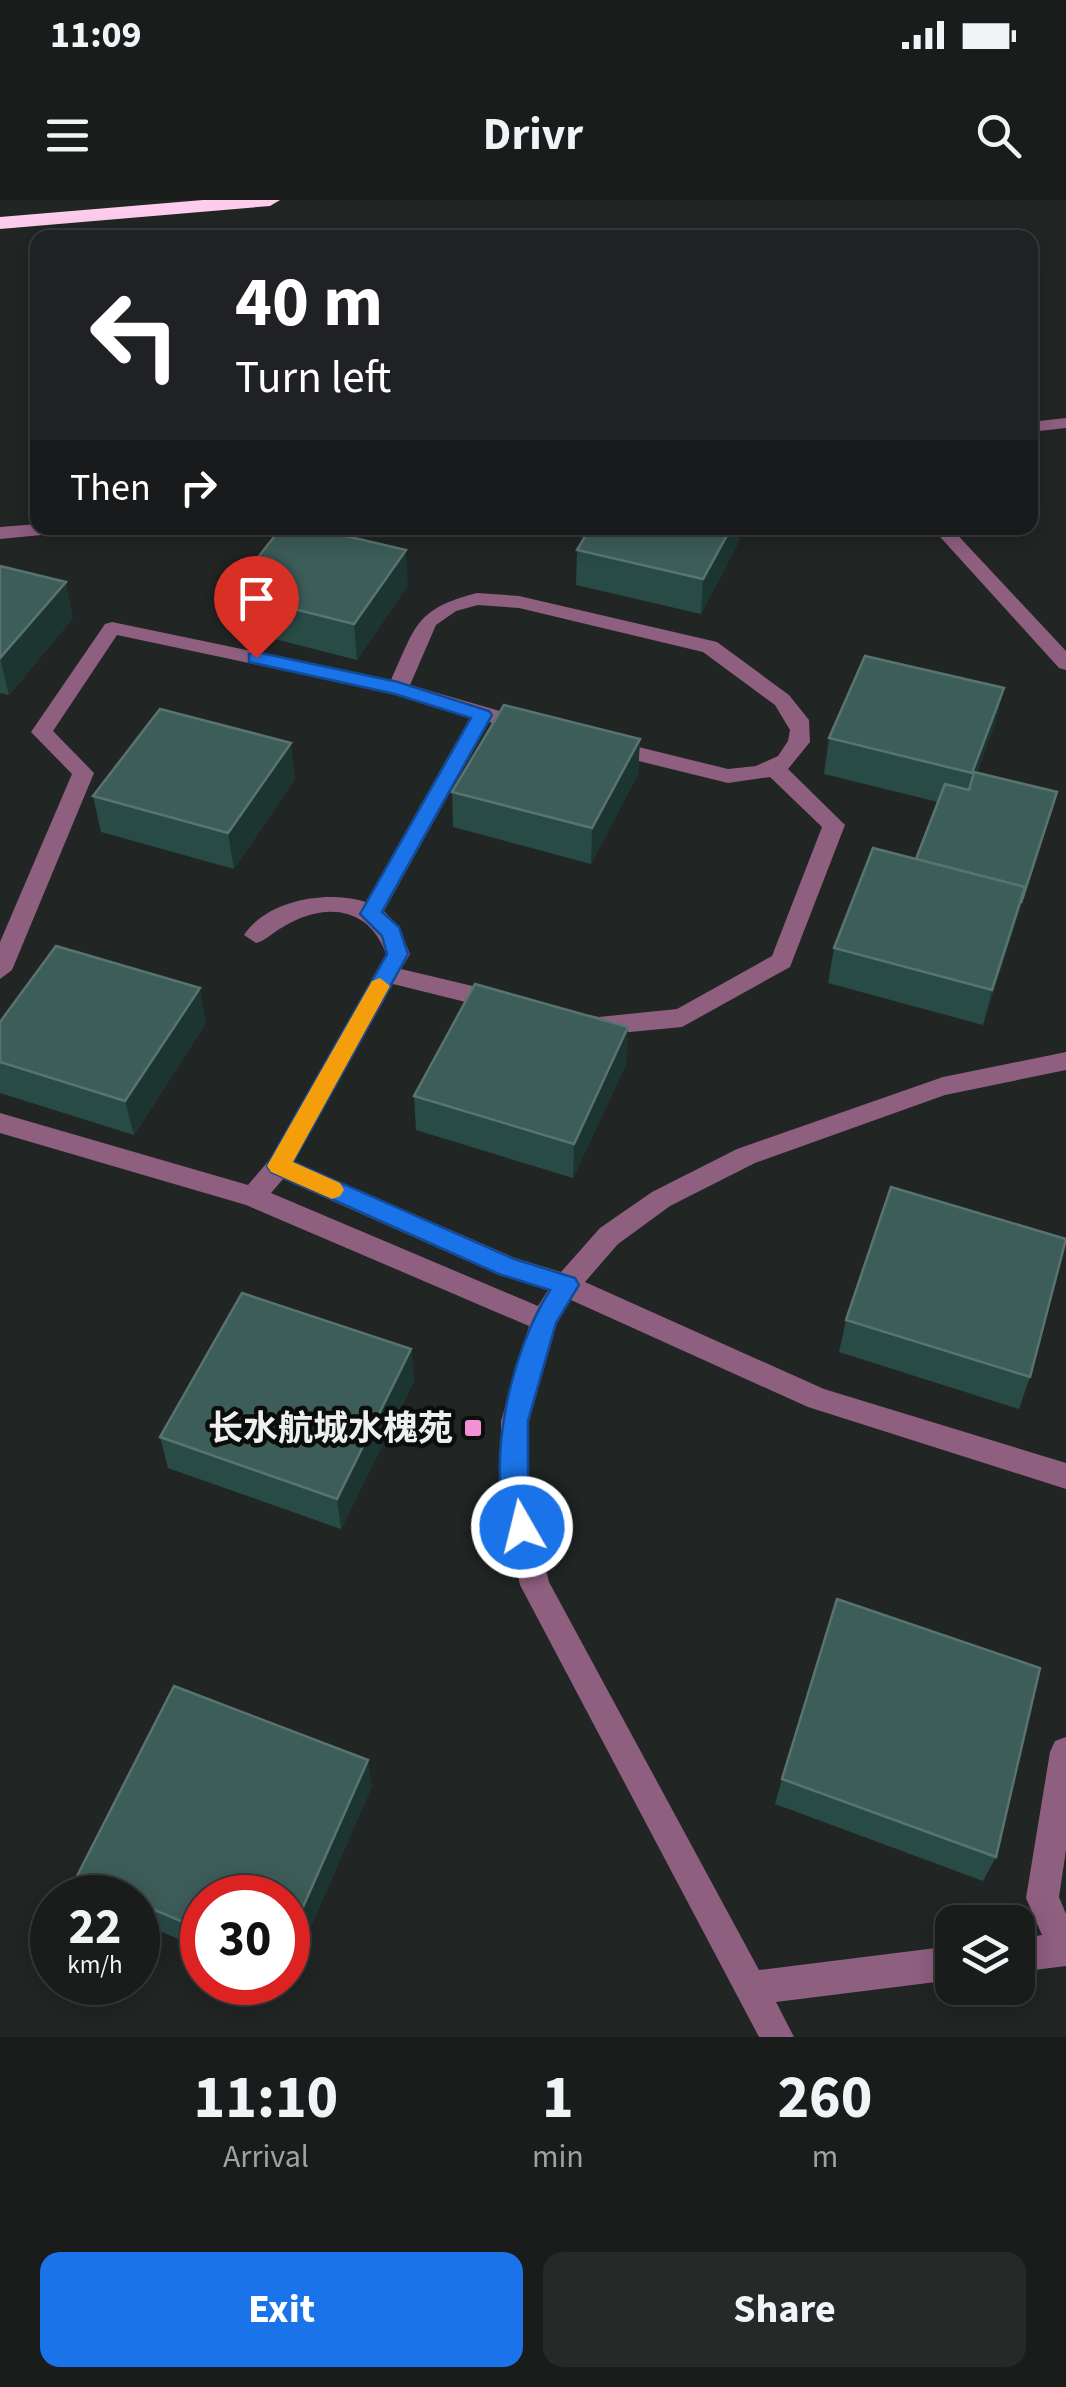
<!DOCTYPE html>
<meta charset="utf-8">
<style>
:root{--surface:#191c1b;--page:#262928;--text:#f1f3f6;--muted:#9fa1a3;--line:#373a3a;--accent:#1a73e8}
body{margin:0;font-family:"Source Sans 3","Noto Sans SC",sans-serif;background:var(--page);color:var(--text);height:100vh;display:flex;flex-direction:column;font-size:38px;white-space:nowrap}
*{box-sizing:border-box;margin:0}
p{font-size:32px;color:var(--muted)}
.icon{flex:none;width:55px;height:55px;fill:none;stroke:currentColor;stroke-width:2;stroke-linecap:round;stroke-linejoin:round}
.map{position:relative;height:1837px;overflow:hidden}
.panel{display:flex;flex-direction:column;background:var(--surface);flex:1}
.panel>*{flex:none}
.hud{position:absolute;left:30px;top:30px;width:1008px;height:305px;border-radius:20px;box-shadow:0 5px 25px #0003,0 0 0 2px var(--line);background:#202124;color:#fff;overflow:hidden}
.fabs{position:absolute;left:935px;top:1705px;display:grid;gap:20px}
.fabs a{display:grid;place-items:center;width:100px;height:100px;border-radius:20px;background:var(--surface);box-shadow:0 5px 25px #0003,0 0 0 2px var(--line);font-size:50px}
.speed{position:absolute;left:30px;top:1675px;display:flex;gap:20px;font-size:50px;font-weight:700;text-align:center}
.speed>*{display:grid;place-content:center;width:130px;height:130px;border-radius:50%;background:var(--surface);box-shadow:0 5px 25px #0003,0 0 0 2px var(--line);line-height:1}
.speed small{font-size:25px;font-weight:400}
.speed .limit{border:15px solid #d22;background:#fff;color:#111}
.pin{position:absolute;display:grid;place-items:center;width:85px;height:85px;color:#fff;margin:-102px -42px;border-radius:50% 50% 50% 0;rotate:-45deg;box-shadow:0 0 10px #0007}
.pin .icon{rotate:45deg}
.me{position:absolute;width:110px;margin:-55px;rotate:352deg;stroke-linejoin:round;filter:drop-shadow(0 0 8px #0008)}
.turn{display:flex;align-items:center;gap:35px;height:210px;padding:0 40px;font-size:45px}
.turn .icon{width:130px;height:130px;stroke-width:2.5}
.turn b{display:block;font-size:70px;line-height:85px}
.then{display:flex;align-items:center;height:95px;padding:0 40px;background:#0003;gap:20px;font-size:38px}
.eta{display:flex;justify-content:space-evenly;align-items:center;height:170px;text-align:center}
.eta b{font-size:60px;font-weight:700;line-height:70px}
.primary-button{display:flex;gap:20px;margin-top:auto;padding:20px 40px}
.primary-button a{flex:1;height:115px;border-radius:20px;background:var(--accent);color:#fff;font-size:40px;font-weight:700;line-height:115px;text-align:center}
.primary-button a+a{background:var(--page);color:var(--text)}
.status{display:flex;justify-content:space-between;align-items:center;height:70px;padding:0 50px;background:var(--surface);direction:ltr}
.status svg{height:28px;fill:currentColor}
header{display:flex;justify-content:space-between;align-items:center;height:130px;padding:0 40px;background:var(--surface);font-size:45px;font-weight:700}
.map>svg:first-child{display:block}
</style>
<div class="status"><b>11:09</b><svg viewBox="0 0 49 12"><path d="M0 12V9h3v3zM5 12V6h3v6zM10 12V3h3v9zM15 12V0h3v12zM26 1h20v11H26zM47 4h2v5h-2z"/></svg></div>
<header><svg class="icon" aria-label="menu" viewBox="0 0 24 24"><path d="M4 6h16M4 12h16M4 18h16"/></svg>Drivr<svg class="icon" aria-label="search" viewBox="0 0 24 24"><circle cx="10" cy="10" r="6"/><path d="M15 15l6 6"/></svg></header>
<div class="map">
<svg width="1066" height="1837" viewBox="0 0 1066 1837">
<rect width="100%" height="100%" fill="#212524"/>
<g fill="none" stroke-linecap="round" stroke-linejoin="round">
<g fill="#8f5f80" fill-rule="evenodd">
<path d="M 1066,218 L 1066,228 L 1030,232 L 1030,222 Z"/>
<path d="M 38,324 L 38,328 L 62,328 L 52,334 L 0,339 L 0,327 Z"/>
<path d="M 932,328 L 951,328 L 1066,451 L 1066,470 L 1059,468 Z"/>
<path d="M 477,393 L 519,396 L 717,442 L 789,495 L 809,520 L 810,542 L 788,569 L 845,625 L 790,767 L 682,827 L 599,835 L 576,829 L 573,823 L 585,814 L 599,817 L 677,809 L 772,756 L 822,627 L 770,577 L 728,583 L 602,552 L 599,547 L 610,540 L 728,569 L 756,566 L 778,556 L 788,541 L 790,530 L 775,505 L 703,452 L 519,408 L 478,405 L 456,411 L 436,425 L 410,485 L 534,521 L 538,526 L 527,533 L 489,522 L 384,711 L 398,726 L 410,754 L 401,769 L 498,792 L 510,801 L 498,810 L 393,784 L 294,962 L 515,1058 L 561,1072 L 600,1028 L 652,992 L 737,949 L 943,877 L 1066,852 L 1066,870 L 945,895 L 755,963 L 670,1006 L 618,1044 L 585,1082 L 824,1189 L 1066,1263 L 1066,1289 L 808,1207 L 571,1100 L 557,1123 L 529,1221 L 529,1299 L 549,1382 L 759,1770 L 952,1746 L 952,1780 L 776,1802 L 794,1837 L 759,1837 L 520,1385 L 501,1299 L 501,1221 L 529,1126 L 246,1005 L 0,933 L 0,913 L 248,985 L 270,959 L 386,754 C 369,706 324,702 283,727 C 273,732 267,740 256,743 L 244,735 C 268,699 328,690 366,702 L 471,516 L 395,494 L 117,435 L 53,531 L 94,573 L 12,770 L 0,779 L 0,742 L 72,574 L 31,532 L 105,424 L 112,422 L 391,480 C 416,426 415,409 477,393 ZM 283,979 L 499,1075 L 548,1090 L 538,1106 L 271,993 Z"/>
<path d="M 1066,1537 L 1066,1650 L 1059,1697 L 1066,1714 L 1066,1766 L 1018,1772 L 1018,1739 L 1042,1735 L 1026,1698 L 1050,1552 L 1055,1541 Z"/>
</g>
<path fill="#fecdee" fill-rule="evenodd" d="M 203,0 L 280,0 L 270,6 L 0,29 L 0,17 Z"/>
</g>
<g fill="#284b46">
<path d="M 590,328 L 740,328 L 738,343 L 701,414 L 576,385 L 577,350 Z"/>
<path d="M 0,366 L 73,418 L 9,495 L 0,493 Z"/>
<path d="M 408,385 L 357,460 L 235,429 L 230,393 Z"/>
<path d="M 1004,488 L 995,523 L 977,573 L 1057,592 L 983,825 L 828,783 L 834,748 L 916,659 L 938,602 L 824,574 L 829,538 Z"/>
<path d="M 640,539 L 638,574 L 591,664 L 453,627 L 452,592 Z"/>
<path d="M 295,579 L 234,669 L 101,632 L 93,596 Z"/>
<path d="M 206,823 L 134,935 L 0,893 L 0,862 Z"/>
<path d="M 627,862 L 573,978 L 416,930 L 414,896 Z"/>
<path d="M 846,1120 L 1030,1177 L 1019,1209 L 839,1152 Z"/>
<path d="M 411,1149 L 414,1181 L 341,1329 L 168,1268 L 160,1237 Z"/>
<path d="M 782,1579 L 996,1657 L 983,1681 L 775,1604 Z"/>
<path d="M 372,1586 L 288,1779 L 288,1698 L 202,1698 L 202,1749 L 138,1722 L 138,1698 L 86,1698 L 76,1678 Z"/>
</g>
<g fill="#1c3531">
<path d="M 731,328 L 740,328 L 738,343 L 701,414 L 703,379 Z"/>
<path d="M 406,350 L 408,385 L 357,460 L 354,424 Z"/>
<path d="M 66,382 L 73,418 L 9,495 L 0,458 Z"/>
<path d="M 1004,488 L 995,523 L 964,609 L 972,573 Z"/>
<path d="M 640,539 L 638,574 L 591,664 L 592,628 Z"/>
<path d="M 291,543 L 295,579 L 234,669 L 228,633 Z"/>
<path d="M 1057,592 L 1052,611 L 983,825 L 992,790 Z"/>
<path d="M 200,788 L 206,823 L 134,935 L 125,901 Z"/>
<path d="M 628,827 L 627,862 L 573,978 L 574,944 Z"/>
<path d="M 411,1149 L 414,1181 L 341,1329 L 337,1299 Z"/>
<path d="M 368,1560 L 372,1586 L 288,1779 L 288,1741 Z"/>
</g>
<g fill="#3d5d58" stroke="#597470" stroke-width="2.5">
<path d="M 281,328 L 312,328 L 406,350 L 354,424 L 230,393 Z"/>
<path d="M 590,328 L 731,328 L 703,379 L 577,350 Z"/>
<path d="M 0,366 L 66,382 L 0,458 Z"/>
<path d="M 865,456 L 1004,488 L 972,573 L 829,538 Z"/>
<path d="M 504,505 L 640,539 L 592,628 L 452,592 Z"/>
<path d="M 160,509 L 291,543 L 228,633 L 93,596 Z"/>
<path d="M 974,572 L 1057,592 L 1021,703 L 1025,687 L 916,659 L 945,584 L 969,590 Z"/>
<path d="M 873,648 L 1025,687 L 992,790 L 834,748 Z"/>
<path d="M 56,746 L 200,788 L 125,901 L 0,862 L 0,822 Z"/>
<path d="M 475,784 L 628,827 L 574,944 L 414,896 Z"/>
<path d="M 891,987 L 1066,1039 L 1030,1177 L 846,1120 Z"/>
<path d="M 242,1093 L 411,1149 L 337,1299 L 160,1237 Z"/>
<path d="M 837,1399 L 1040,1468 L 996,1657 L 782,1579 Z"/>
<path d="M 174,1486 L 368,1560 L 288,1741 L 288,1698 L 202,1698 L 202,1730 L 138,1703 L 138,1698 L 124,1698 L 76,1678 Z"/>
</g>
<path fill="#1a73e8" stroke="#114b97" stroke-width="2.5" d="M 256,452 L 398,482 L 489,511 L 492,515 L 382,712 L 399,727 L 408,754 L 293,962 L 514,1059 L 575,1078 L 579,1085 L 556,1123 L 528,1221 L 528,1298 L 535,1327 L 531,1336 L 522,1339 L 512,1336 C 482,1269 512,1149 550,1090 L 499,1074 L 271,972 L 267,966 L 387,754 L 382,736 L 360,714 L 471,518 L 395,494 L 249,462 L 249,454 Z"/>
<path fill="#f59e0b" d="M 380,778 L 390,786 L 293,962 L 340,983 L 344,990 L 340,996 L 332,999 L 271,972 L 267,966 L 372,781 Z"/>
<rect fill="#f391d6" stroke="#0c0e0d" stroke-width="4" x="463" y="1218" width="20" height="20" rx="5"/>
<g text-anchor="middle" stroke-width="9" stroke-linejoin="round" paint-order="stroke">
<g font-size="35" font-weight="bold" fill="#eef0f0" stroke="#0c0e0d" text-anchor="end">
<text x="453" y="1240">长水航城水槐苑</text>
</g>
</g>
</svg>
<div class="fabs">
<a><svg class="icon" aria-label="layers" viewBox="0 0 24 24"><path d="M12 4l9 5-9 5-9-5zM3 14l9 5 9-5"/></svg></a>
</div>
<div class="speed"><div>22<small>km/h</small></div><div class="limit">30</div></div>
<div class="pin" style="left:256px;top:458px;background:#d93025"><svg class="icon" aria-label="arrive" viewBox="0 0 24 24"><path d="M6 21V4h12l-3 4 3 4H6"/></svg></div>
<svg class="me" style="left:522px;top:1327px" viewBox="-20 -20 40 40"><circle r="17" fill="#1a73e8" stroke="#fff" stroke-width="3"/><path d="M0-11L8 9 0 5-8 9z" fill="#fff"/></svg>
<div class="hud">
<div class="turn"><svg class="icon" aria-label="left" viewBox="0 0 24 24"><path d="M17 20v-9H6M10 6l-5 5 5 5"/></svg><div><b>40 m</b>Turn left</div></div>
<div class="then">Then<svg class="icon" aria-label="right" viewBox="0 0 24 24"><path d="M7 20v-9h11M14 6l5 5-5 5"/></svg></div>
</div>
</div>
<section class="panel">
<div class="eta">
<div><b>11:10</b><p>Arrival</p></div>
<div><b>1</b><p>min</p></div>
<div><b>260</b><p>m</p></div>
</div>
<div class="primary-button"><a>Exit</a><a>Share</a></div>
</section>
